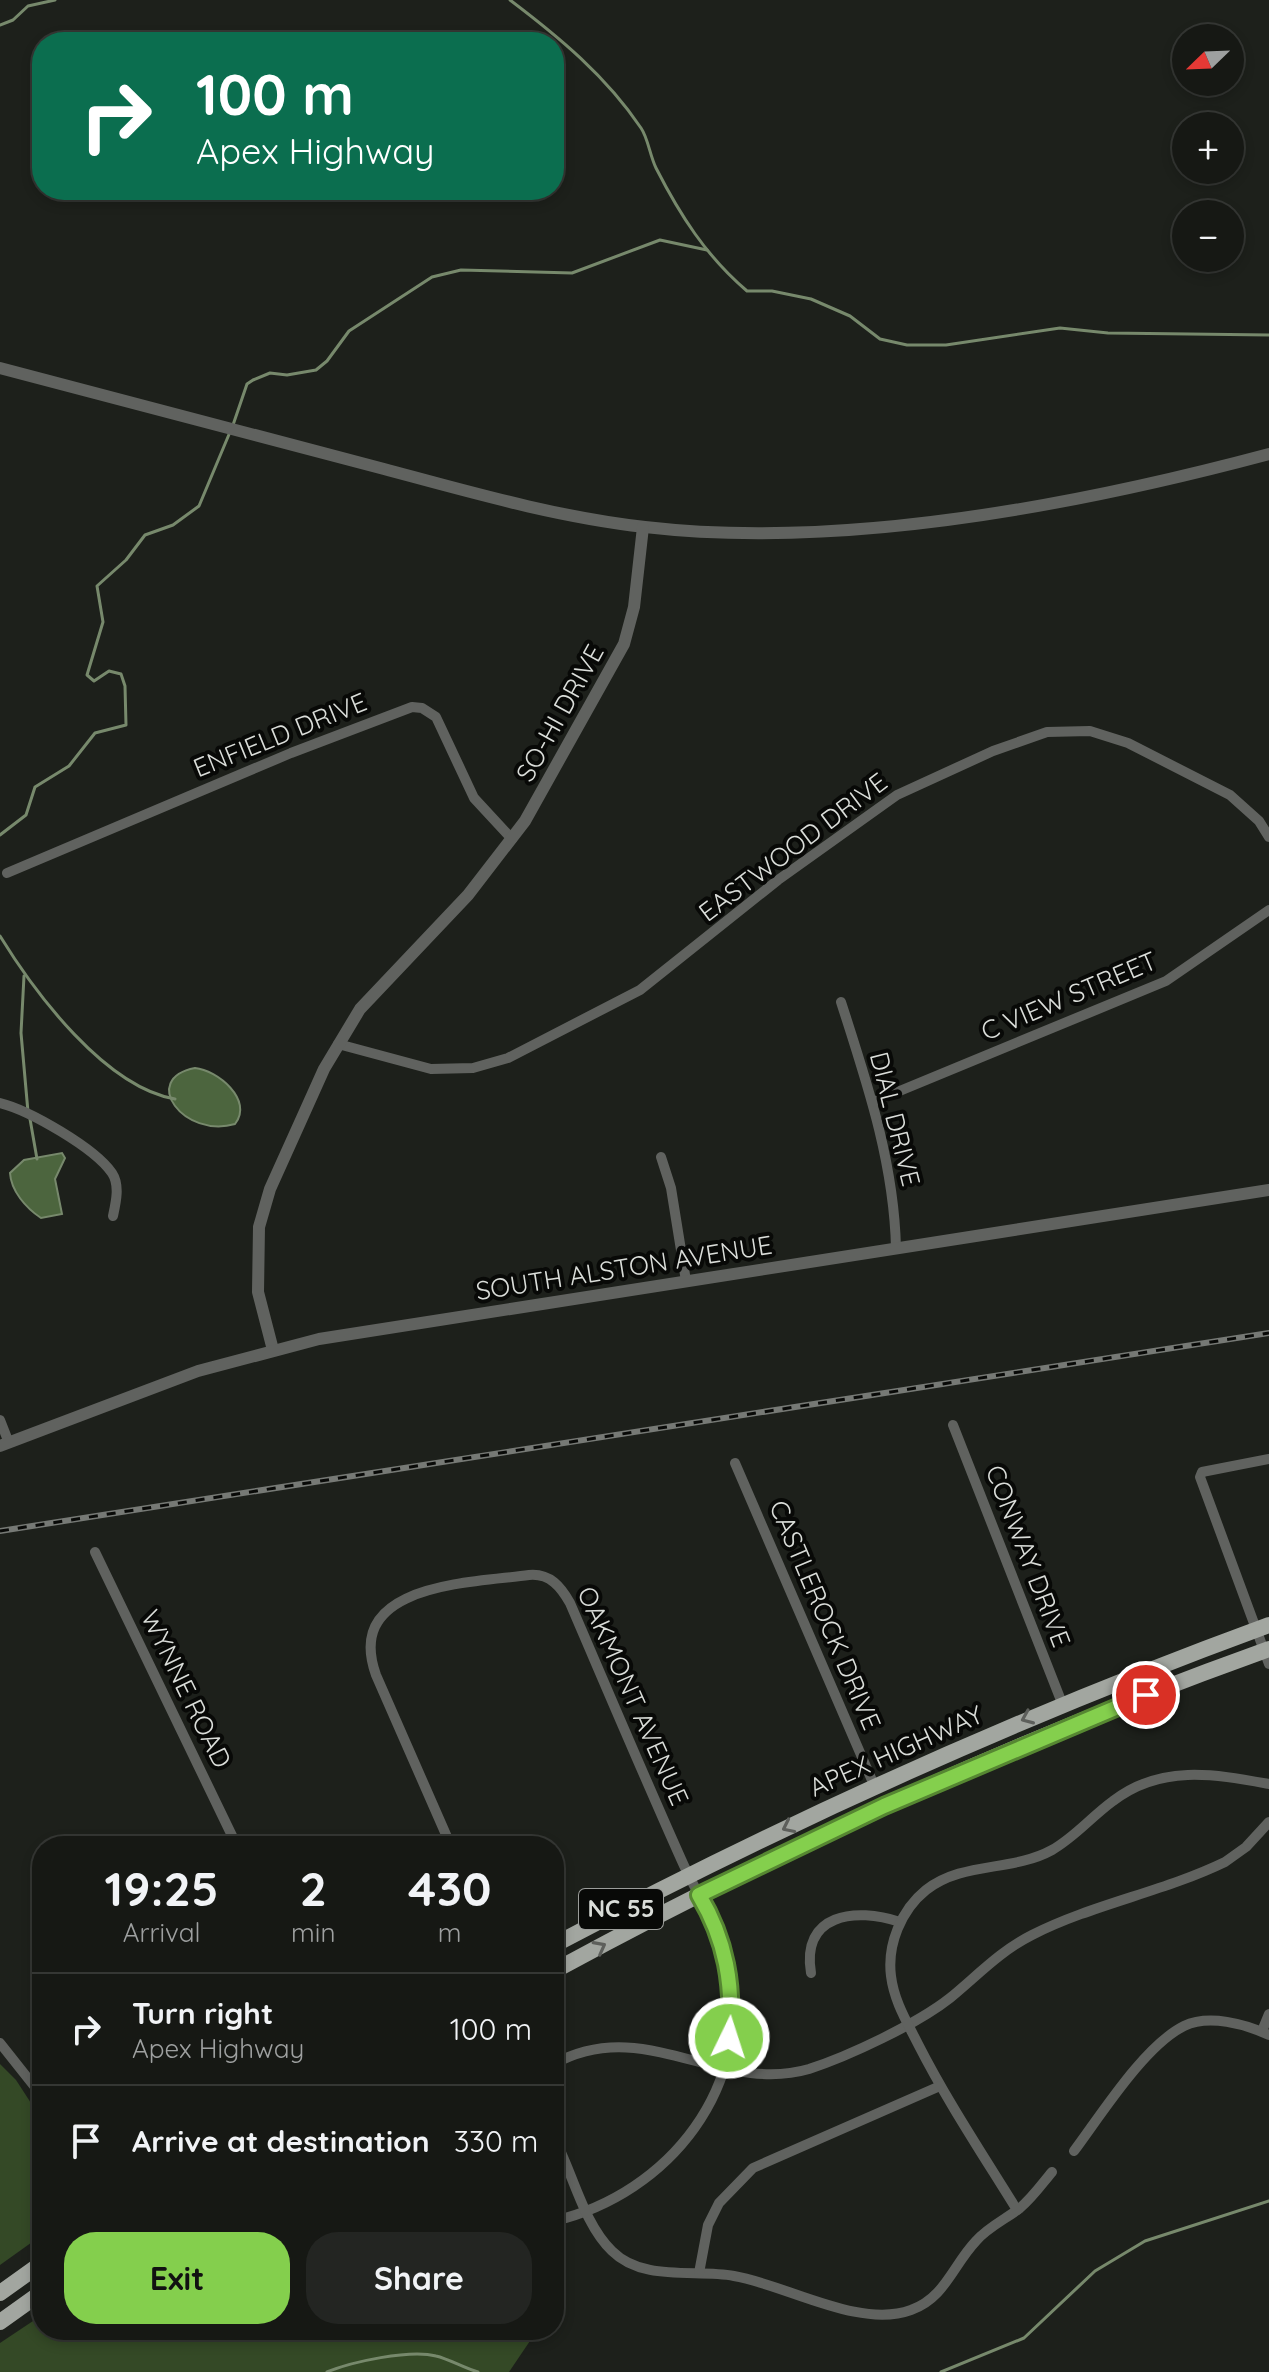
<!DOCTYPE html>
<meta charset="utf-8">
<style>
:root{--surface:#161814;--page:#232522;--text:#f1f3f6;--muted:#9ea0a0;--line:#353734;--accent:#84cf4d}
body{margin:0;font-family:Quicksand,sans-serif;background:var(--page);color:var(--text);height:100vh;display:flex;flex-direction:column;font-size:30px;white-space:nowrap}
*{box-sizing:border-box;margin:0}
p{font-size:26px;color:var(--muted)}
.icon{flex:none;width:44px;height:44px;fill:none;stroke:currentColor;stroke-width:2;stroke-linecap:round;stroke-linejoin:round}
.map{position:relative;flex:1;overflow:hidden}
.drawer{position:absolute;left:32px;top:1836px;width:532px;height:504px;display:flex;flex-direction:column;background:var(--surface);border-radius:32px;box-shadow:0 4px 12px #0003,0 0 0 2px var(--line)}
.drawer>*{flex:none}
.banner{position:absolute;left:32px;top:32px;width:532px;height:168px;border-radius:32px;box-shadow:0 4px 12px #0003,0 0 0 2px var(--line);background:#0b6e4f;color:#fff;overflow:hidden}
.needle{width:52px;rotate:247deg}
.tools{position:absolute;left:1172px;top:24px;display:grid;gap:16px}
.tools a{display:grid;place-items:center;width:72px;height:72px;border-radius:50%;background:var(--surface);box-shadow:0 4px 12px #0003,0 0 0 2px var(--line);font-size:40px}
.pin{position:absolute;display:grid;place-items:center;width:68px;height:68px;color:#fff;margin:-34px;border:4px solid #fff;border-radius:50%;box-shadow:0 2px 8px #0007}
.me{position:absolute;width:88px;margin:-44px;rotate:4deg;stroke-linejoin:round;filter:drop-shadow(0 0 6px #0008)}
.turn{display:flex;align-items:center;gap:28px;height:168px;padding:0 32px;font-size:36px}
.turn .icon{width:104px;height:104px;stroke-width:2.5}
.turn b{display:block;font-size:56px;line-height:68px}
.eta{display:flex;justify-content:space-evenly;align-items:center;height:136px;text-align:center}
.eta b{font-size:48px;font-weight:700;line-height:56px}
.cta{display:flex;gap:16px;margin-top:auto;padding:16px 32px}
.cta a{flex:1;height:92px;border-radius:32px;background:var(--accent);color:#111;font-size:32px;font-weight:700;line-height:92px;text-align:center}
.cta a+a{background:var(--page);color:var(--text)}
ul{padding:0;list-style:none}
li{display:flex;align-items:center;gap:24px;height:112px;padding:0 32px;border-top:2px solid var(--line)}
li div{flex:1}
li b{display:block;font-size:30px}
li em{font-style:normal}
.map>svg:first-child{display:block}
</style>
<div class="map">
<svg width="1269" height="2372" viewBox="0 0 1269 2372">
<rect width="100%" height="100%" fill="#1d201b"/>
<g fill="#344926">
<path d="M 0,2064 L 16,2080 L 42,2120 L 42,2235 L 0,2265 Z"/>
<path d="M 42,2315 L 42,2330 L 534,2330 L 534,2335 L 509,2372 L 0,2372 L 0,2343 Z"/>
</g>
<g fill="#4c653e" stroke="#77896c" stroke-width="2">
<path d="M 195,1068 C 217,1070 254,1100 235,1124 C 184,1139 139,1079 195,1068 Z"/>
<path d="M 62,1153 L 65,1158 L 55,1179 L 62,1214 L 41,1218 C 26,1208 11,1191 10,1173 L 24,1160 Z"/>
</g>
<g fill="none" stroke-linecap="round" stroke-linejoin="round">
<g stroke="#77896c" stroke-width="3">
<path d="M 510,0 C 559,37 606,76 641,128 C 648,138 650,156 656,168 C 680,215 706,256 747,291 L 772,291 L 811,299 L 850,316 L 880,339 L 907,345 L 946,345 L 1060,328 L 1108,333 L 1269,335"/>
<path d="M 0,25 L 13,20 L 28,6 L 55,0"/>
<path d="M 233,425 L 247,384 L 253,380 L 270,373 L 287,375 L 316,370 L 327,361 L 349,331 L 432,277 L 461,270 L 572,273 L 660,240 L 707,250"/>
<path d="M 0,835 L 26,815 L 35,787 L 69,766 L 95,733 L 126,725 L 125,686 L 121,674 L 109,671 L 94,681 L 87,675 L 103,622 L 97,586 L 126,560 L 145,535 L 173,525 L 199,506 L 230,432"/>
<path d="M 0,936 C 35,993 105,1087 175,1099"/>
<path d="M 24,976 L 21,1033 L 28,1112"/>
<path d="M 30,1119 L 37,1159"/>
<path d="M 327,2372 C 351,2362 410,2349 436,2356 C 449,2359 464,2368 478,2372"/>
<path d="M 941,2372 L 1024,2338 L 1095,2271 L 1145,2241 L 1269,2201"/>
</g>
<g stroke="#60625f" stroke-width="10">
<path d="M 7,873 L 291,753 L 412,707 L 422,708 L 436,717 L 474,798 L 512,839"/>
<path d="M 841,1002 C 867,1083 894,1162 896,1248"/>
<path d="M 338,1044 L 431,1069 L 473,1068 L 508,1058 L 640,990 L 778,880 L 897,795 L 993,751 L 1047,732 L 1090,731 L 1128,743 L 1230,795 L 1259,821 L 1269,837"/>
<path d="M 873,1102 L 1166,981 L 1269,910"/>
<path d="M 0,1103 C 29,1110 95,1148 112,1173 C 120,1185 116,1202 113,1216"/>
<path d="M 661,1157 L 671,1188 L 686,1281"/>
<path d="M 0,1420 L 9,1443"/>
<path d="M 953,1425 L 1062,1703"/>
<path d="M 1269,1459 L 1202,1472 L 1200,1477 L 1269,1664"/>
<path d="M 735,1463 L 874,1785"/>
<path d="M 95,1552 L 237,1846"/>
<path d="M 451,1846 L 376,1675 C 343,1583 471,1583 529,1575 C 550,1573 561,1587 570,1603 C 607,1689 643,1774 681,1859 C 696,1894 720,1926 728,1964 C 756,2085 669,2194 554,2221"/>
<path d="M 811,1973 C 801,1914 855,1907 900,1922"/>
<path d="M 1262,2031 L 1269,2014"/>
<path d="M 0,2043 L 42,2096"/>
<path d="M 554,2064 C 645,2014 720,2095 809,2069 C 849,2056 917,2024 950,1998 C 977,1976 1000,1951 1032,1935 C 1093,1904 1163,1892 1225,1862 L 1246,1847 L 1269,1822"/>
<path d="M 554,2138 C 573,2173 583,2223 612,2251 C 643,2282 695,2269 734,2276 C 787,2285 859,2329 911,2310 C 945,2298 953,2265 976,2241 C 988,2227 1006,2219 1020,2208 C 1032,2198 1042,2184 1052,2172"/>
<path d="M 1074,2151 C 1101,2115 1144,2046 1184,2026 C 1209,2014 1245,2024 1269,2035"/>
<path d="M 1017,2210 C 983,2155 947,2101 918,2044 C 907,2022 894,2001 891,1976 C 887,1945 901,1910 926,1890 C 963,1861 1012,1872 1052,1850 C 1075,1837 1091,1817 1113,1801 C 1161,1764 1214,1774 1269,1784"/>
<path d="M 699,2273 L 708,2225 L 719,2203 L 753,2168 L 940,2086"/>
</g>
<g stroke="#60625f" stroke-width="12">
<path d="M 0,368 C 128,401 256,435 384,469 C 470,492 556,517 645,527 C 843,550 1078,505 1269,454"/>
<path d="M 273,1350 L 258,1292 L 259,1227 L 270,1189 L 302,1118 L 324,1069 L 360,1009 L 468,895 L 525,821 L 624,644 L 634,607 L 643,527"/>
<path d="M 0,1446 L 198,1371 L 319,1339 L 1269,1190"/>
</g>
<g stroke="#a2a6a0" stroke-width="16">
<path d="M 554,1945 C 786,1822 1023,1715 1269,1625"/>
<path d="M 554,1971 C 784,1846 1023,1737 1269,1649"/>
<path d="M 0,2293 L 42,2263"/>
<path d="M 0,2322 L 42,2292"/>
</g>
<g stroke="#767975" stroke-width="6">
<path id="rail" d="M 0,1531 L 1269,1333"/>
</g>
<use href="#rail" stroke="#080907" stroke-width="3" stroke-dasharray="9" stroke-linecap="butt"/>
</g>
<defs><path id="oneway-chevron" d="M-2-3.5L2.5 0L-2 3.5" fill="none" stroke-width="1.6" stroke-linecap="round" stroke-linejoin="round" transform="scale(2)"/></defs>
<g stroke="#5d5f5b">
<use href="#oneway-chevron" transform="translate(1027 1718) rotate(157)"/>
<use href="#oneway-chevron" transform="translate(788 1827) rotate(154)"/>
<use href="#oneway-chevron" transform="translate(600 1947) rotate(-28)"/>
</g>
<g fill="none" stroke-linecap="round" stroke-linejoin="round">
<g stroke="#568732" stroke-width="20">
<path id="route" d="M 729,2038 C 734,1986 726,1940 699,1895 L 884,1806 L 1146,1695"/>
</g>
<use href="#route" stroke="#84cf4d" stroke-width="14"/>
</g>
<g text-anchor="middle" stroke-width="8" stroke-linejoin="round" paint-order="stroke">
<rect fill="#080907" stroke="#9b9d9a" stroke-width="2" x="579" y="1889" width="84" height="40" rx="6"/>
<g font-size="24" font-weight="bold" fill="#daddd9">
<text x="621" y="1917">NC 55</text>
</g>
<g font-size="26" fill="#daddd9" stroke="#080907">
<text transform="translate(560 713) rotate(-61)" y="9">SO-HI DRIVE</text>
<text transform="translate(280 735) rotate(-22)" y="9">ENFIELD DRIVE</text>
<text transform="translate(793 847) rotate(-37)" y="9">EASTWOOD DRIVE</text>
<text transform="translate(1069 996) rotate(-23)" y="9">C VIEW STREET</text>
<text transform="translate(895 1119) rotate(76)" y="9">DIAL DRIVE</text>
<text transform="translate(624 1268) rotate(-9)" y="9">SOUTH ALSTON AVENUE</text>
<text transform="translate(1028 1556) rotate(69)" y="9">CONWAY DRIVE</text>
<text transform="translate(825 1615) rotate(67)" y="9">CASTLEROCK DRIVE</text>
<text transform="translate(186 1689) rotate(64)" y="9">WYNNE ROAD</text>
<text transform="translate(633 1696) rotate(66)" y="9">OAKMONT AVENUE</text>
<text transform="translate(896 1751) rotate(-24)" y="9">APEX HIGHWAY</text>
</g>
</g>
</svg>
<div class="tools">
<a><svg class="needle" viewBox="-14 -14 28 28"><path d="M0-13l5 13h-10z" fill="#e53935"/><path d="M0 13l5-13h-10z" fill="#9ea0a0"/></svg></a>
<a>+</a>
<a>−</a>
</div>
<div class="pin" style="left:1146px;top:1695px;background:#d93025"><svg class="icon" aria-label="arrive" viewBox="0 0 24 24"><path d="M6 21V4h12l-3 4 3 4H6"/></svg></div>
<svg class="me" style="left:729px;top:2038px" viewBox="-20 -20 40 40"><circle r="17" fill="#84cf4d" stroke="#fff" stroke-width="3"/><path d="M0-11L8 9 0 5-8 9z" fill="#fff"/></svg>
<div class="banner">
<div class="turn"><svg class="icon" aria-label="right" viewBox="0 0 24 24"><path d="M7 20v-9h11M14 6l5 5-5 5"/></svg><div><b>100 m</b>Apex Highway</div></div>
</div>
<section class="drawer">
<div class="eta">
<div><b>19:25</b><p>Arrival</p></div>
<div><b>2</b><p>min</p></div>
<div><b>430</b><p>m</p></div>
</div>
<ul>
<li><svg class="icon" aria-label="right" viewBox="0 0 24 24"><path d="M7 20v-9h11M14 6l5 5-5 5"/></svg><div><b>Turn right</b><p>Apex Highway</p></div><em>100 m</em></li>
<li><svg class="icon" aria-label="arrive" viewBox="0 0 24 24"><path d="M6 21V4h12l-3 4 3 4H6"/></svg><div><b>Arrive at destination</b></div><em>330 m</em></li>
</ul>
<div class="cta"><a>Exit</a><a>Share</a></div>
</section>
</div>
